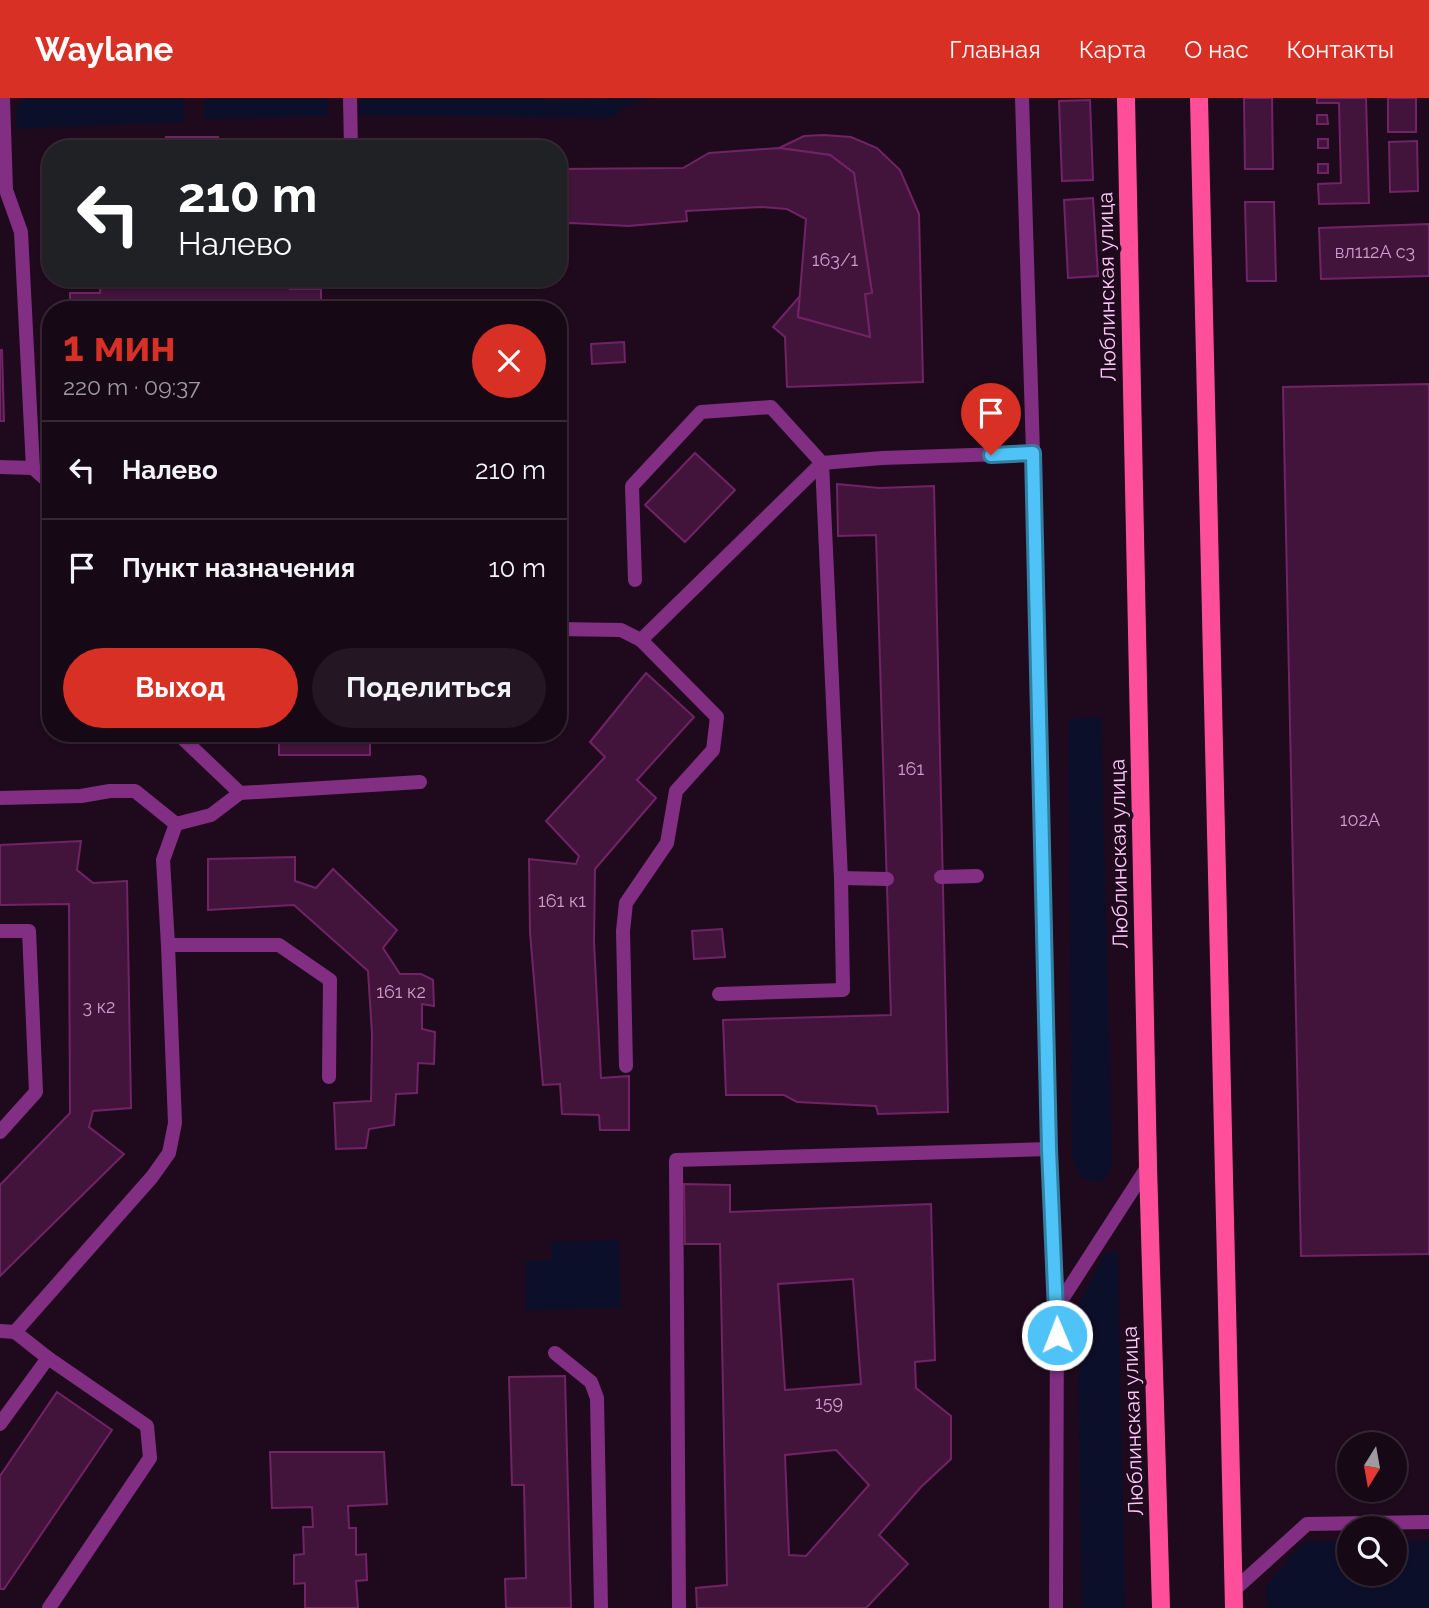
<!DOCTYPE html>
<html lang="ru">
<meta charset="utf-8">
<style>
:root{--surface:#170816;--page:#241623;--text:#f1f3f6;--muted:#9e9aa1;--line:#362935;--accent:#d93025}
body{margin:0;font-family:Raleway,sans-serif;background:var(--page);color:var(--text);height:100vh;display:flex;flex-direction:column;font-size:26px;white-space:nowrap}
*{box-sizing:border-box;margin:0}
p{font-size:23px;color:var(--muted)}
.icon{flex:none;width:38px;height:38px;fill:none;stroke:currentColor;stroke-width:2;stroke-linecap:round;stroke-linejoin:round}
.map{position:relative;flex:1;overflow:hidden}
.details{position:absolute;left:42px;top:203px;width:525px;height:441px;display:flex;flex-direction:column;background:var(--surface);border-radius:28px;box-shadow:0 2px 5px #0004,0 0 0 2px var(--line)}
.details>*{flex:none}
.hud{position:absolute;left:42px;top:42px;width:525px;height:147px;border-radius:28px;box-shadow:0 2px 5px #0004,0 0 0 2px var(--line);background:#202124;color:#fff;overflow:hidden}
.needle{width:46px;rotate:191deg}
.fabs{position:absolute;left:1337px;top:1334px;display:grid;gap:14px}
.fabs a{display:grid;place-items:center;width:70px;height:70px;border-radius:50%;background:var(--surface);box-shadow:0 2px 5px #0004,0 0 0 2px var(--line);font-size:35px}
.pin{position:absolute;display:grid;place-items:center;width:60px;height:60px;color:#fff;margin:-72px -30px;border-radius:50% 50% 50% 0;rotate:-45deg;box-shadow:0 0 7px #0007}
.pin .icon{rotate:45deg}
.me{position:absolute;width:77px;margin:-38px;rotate:359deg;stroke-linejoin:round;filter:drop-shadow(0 0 5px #0008)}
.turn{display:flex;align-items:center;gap:24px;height:147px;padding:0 21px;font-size:32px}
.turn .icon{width:91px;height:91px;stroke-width:2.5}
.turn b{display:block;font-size:49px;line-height:60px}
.round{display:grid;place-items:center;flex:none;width:74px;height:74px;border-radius:37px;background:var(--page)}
.overview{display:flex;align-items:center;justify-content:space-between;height:119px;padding:0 21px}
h1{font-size:42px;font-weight:700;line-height:52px;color:var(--accent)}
.action{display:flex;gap:14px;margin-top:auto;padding:14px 21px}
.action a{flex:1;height:80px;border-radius:42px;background:var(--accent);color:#fff;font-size:28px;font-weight:700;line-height:80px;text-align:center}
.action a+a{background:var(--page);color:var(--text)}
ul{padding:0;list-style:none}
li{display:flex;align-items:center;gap:21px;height:98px;padding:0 21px;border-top:2px solid var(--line)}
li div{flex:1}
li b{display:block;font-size:26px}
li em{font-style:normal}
header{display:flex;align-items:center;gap:42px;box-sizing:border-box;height:98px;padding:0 35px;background:var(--accent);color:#fff}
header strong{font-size:33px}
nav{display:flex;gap:38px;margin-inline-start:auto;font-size:24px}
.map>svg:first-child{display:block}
</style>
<header>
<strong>Waylane</strong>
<nav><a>Главная</a><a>Карта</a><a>О нас</a><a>Контакты</a></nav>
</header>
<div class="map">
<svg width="1429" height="1510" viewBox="0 0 1429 1510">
<rect width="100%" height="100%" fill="#1f0a1d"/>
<g fill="#0c0f2a">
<path d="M 23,0 L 183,0 L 185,24 L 16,31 L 17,9 Z"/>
<path d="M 204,0 L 328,0 L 328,18 L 204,21 Z"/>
<path d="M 361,0 L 543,0 L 545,3 L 653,0 L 627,8 L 610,20 L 358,17 Z"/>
<path d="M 1101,619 L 1112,1064 L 1107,1081 L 1098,1084 L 1081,1080 L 1072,1060 L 1068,621 Z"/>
<path d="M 619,1142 L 621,1210 L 526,1212 L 525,1163 L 551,1162 L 551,1144 Z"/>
<path d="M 1118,1152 L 1125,1510 L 1082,1510 L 1077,1210 L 1105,1155 Z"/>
<path d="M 1349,1443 L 1349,1475 L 1395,1475 L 1395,1443 L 1429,1443 L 1429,1510 L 1267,1510 L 1266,1488 L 1303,1444 Z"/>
</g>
<g fill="#42143b" stroke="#712366" stroke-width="2" fill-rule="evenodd">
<path d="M 1244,0 L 1272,0 L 1273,71 L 1245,71 Z"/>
<path d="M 1317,0 L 1366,0 L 1369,105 L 1319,106 L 1318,86 L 1341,85 L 1339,5 L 1317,5 Z"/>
<rect x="1388" y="0" width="28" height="34"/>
<path d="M 1090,2 L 1093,82 L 1062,83 L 1059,3 Z"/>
<path d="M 1317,17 L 1327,17 L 1328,26 L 1317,26 Z"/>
<path d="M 824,37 L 851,39 L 877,50 L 900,72 L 919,116 L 923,284 L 787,289 L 785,239 L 773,229 L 800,198 L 798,219 L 870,239 L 865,196 L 872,195 L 854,75 L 830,57 L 779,50 L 804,38 Z"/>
<rect x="166" y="39" width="52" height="12"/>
<rect x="1318" y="41" width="10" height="9"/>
<path d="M 1417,43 L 1418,93 L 1390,94 L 1389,44 Z"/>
<path d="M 779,50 L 830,57 L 854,75 L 872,195 L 865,196 L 870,239 L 798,219 L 806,121 L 787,111 L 761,109 L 686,113 L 687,123 L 628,128 L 572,125 L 558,126 L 558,71 L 683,70 L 709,55 Z"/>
<rect x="1318" y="66" width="10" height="9"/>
<path d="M 1093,100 L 1098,178 L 1068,180 L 1064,102 Z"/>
<path d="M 1245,104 L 1274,104 L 1276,183 L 1247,183 Z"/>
<path d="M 1429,126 L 1429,178 L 1321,181 L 1319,130 Z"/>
<path d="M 100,180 L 290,180 L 290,191 L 321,191 L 321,212 L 70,212 L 70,195 L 100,195 Z"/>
<path d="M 624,244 L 625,264 L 592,266 L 591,246 Z"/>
<path d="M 0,252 L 2,252 L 4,323 L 0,323 Z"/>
<path d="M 1429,286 L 1429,1156 L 1301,1158 L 1283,289 Z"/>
<path d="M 695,355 L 735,392 L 685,444 L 645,407 Z"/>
<path d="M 837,386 L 879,390 L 934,388 L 948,1014 L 878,1016 L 876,1008 L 797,1004 L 784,997 L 726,997 L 723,922 L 891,917 L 876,437 L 838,438 Z"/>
<path d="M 646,575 L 694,619 L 637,682 L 656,700 L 595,771 L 594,844 L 601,980 L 629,978 L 629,1032 L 600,1032 L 599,1017 L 562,1016 L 560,986 L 543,987 L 530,835 L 529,761 L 576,766 L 579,758 L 546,723 L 605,659 L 590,644 Z"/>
<rect x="279" y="635" width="91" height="22"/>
<path d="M 81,743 L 77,772 L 93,785 L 127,783 L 131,1010 L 93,1013 L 89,1029 L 124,1056 L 0,1178 L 0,1087 L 70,1015 L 69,806 L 0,807 L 0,747 Z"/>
<path d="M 295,759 L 295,783 L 316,790 L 333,771 L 397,832 L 383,850 L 400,876 L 421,876 L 433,882 L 434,908 L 422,906 L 422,931 L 435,934 L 434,966 L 418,965 L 417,995 L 396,996 L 394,1027 L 369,1031 L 366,1050 L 336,1051 L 334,1005 L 371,1003 L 372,936 L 368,873 L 294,807 L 208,812 L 208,761 Z"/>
<path d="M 722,831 L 725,859 L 694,861 L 692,833 Z"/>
<path d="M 684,1086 L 730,1087 L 730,1114 L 931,1106 L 935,1262 L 915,1264 L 916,1290 L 951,1318 L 951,1361 L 921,1389 L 879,1437 L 908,1466 L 866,1510 L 697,1510 L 696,1490 L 727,1487 L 720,1146 L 685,1146 ZM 853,1181 L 861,1286 L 785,1292 L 778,1186 ZM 836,1352 L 869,1387 L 806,1458 L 789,1457 L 785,1357 Z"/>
<path d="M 565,1278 L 571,1510 L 506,1510 L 505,1481 L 526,1480 L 524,1387 L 512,1387 L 509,1279 Z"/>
<path d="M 57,1294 L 112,1332 L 4,1491 L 0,1491 L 0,1378 Z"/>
<path d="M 270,1354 L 384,1354 L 387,1406 L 348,1408 L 349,1430 L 356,1430 L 356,1457 L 366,1456 L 367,1482 L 356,1483 L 358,1510 L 305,1510 L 305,1485 L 294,1486 L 294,1457 L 304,1456 L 303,1429 L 313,1429 L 312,1409 L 272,1410 Z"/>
</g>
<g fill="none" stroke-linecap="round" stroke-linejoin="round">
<g stroke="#822f83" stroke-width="14">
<path d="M 3,0 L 6,92 L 21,134 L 33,370 L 51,386"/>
<path d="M 350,0 L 351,51"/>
<path d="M 0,369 L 33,370"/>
<path d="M 635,482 L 632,388 L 701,314 L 771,309 L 822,365 L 882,360 L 1033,355"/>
<path d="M 558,531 L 621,532 L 641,542 L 822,365 L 841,780 L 843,892 L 719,896"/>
<path d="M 177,635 L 240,695 L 420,684"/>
<path d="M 240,695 L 211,717 L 176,726 L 163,762 L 168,847 L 279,847 L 330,882 L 329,979"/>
<path d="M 0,700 L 81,698 L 110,693 L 135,693 L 176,726"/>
<path d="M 941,779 L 977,778"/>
<path d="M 841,780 L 887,781"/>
<path d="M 0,833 L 29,833 L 36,994 L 0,1034"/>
<path d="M 626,968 L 623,833 L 626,805 L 667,745 L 676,693 L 713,652 L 717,619 L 641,542"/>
<path d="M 0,1233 L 15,1234"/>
<path d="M 555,1255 L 591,1284 L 597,1300 L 601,1510"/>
<path d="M 0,1326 L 48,1260"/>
<path d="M 1233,1493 L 1307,1426 L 1429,1424"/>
<path d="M 49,1510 L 150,1360 L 147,1328 L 48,1260 L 15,1234 L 152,1079 L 169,1055 L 175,1025 L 168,847"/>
<path d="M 679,1510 L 676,1062 L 1049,1051"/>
</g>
<g stroke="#822f83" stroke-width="14">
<path d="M 1022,0 L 1033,355 L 1049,1051 L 1057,1209 L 1056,1510"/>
<path d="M 1057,1209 L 1148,1068"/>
</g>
<g stroke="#ff4f9a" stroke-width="18">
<path d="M 1126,0 L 1148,1068 L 1161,1510"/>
<path d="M 1199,0 L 1234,1510"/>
</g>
</g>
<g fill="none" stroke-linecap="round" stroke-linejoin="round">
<g stroke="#337fa1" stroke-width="18">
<path id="route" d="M 991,357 L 1033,355 L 1049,1051 L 1057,1237"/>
</g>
<use href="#route" stroke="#4fc3f7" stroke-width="12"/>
</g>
<g text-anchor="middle" stroke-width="7" stroke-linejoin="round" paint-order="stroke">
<g font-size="18" fill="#d09bcc">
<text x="1375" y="160">вл112А с3</text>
<text x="835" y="168">163/1</text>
<text x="911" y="677">161</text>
<text x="1360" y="728">102А</text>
<text x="562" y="809">161 к1</text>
<text x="401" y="900">161 к2</text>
<text x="99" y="915">3 к2</text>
<text x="829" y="1311">159</text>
</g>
<g font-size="21" fill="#ffc8fc" stroke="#1f0a1d">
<text transform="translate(1107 189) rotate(-91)" y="7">Люблинская улица</text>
<text transform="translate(1119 756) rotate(-91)" y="7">Люблинская улица</text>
<text transform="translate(1133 1323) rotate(-92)" y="7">Люблинская улица</text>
</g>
</g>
</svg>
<div class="fabs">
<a><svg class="needle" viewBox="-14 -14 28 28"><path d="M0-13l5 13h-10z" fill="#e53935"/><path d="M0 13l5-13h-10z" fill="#9e9aa1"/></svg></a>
<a><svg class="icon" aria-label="search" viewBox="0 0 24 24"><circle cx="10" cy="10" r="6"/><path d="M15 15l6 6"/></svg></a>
</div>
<div class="pin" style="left:991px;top:357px;background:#d93025"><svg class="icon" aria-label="arrive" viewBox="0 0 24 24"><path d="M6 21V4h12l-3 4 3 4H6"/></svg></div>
<svg class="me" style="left:1057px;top:1237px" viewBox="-20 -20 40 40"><circle r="17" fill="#4fc3f7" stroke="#fff" stroke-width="3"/><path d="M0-11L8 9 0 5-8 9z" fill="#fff"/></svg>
<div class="hud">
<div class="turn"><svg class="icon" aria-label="left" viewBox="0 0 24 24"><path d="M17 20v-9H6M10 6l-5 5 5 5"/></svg><div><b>210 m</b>Налево</div></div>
</div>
<section class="details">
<div class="overview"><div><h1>1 мин</h1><p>220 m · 09:37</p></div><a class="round" style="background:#d93025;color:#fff"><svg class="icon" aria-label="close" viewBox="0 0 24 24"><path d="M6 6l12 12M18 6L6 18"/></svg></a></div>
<ul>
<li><svg class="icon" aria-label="left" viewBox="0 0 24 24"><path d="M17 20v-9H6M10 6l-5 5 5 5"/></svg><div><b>Налево</b></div><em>210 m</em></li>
<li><svg class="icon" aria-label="arrive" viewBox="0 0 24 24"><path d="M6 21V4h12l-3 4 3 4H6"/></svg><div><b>Пункт назначения</b></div><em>10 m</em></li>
</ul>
<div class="action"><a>Выход</a><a>Поделиться</a></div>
</section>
</div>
